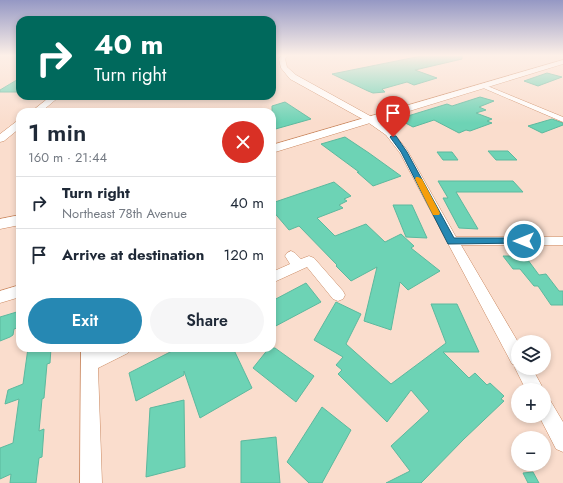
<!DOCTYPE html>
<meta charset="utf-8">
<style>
:root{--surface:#fff;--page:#f6f6f7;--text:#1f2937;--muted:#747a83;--line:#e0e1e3;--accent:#2688b3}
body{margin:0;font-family:Jost,sans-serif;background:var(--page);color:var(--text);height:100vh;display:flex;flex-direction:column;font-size:15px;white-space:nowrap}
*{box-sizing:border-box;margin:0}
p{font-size:13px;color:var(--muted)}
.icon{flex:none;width:22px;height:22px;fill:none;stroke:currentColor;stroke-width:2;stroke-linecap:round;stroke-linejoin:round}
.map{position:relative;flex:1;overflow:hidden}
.sheet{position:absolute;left:16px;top:108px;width:260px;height:244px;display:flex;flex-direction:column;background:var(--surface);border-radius:12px;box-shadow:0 2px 6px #0003}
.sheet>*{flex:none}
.banner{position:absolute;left:16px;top:16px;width:260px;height:84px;border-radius:12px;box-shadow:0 2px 6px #0003;background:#00695c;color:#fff;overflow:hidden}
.buttons{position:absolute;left:511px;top:335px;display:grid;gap:8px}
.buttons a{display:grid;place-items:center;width:40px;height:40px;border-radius:50%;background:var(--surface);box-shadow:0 2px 6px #0003;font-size:20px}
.pin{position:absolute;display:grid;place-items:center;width:34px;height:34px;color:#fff;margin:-41px -17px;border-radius:50% 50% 50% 0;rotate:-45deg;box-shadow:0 0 4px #0007}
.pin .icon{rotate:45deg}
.me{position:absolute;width:44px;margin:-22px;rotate:270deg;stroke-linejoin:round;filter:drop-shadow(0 0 3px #0008)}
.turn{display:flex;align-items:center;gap:14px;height:84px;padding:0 12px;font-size:18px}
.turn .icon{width:52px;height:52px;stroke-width:2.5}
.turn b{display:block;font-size:28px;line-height:34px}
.round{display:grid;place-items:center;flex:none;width:42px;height:42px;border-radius:21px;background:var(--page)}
.summary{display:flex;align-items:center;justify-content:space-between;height:68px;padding:0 12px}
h1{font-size:24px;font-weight:600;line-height:30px}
.primary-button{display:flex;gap:8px;margin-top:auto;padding:8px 12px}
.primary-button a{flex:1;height:46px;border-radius:24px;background:var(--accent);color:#fff;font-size:16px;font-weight:600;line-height:46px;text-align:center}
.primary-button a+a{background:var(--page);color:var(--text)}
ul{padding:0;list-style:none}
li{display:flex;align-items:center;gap:12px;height:52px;padding:0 12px;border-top:1px solid var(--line)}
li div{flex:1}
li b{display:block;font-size:15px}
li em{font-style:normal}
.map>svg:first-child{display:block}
</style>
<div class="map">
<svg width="563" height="483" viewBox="0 0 563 483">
<rect width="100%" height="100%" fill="#faddcd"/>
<g fill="#6dd3b5" stroke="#5cb99e">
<path d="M 426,55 L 462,55 L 462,59 L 415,70 L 437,78 L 414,85 L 407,82 L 382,89 L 385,92 L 373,93 L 368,91 L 332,74 Z"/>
<path d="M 547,73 L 562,77 L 538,86 L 524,81 Z"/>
<path d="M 20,78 L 20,92 L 0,92 L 0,90 Z"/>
<path d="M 480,97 L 494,101 L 479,107 L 486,110 L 476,113 L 492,119 L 487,121 L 492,123 L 470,131 L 466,130 L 459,133 L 434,120 L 413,127 L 398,119 L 447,104 L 452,106 Z"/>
<path d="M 285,102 L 311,119 L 272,130 L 272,106 Z"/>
<path d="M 552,119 L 563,123 L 563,125 L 542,133 L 528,126 Z"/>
<path d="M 345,137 L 369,153 L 401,176 L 373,186 L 357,172 L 359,172 L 321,144 Z"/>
<path d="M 488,151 L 508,151 L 517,160 L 496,160 Z"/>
<path d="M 437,152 L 452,152 L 458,160 L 443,160 Z"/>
<path d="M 438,181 L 513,181 L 523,192 L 456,192 L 478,229 L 459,228 L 443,198 L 448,198 Z"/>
<path d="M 334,182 L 351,196 L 344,199 L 347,201 L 339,205 L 343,208 L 317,218 L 335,236 L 366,224 L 385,242 L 401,234 L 414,246 L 411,248 L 440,271 L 408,290 L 400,282 L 391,330 L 364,321 L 377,267 L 351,281 L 336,266 L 337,265 L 299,226 L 289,230 L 272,210 L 272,203 Z"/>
<path d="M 393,205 L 412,205 L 427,238 L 406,237 Z"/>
<path d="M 503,256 L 525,256 L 539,275 L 546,274 L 559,291 L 563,291 L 563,305 L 551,305 L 538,286 L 534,286 L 520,269 L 513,269 Z"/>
<path d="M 306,283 L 321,302 L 272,328 L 272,301 Z"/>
<path d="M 336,302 L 361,314 L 346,344 L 391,384 L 446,343 L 431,304 L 457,304 L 479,352 L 443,352 L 469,378 L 475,373 L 487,385 L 490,383 L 504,396 L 501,399 L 504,401 L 464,439 L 421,483 L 386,483 L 410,471 L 391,446 L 429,411 L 411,390 L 387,422 L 338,374 L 342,370 L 336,365 L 343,357 L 314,340 Z"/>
<path d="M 20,311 L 20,327 L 14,329 L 13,335 L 10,337 L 0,341 L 0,317 Z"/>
<path d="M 28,348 L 51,348 L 50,363 L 47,364 L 44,398 L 42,399 L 39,431 L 44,429 L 42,457 L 39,458 L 36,483 L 10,483 L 11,474 L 0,479 L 0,448 L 13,443 L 19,399 L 5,404 L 8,390 L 23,384 Z"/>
<path d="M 178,348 L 233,348 L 252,388 L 200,418 L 184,371 L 184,375 L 136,401 L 129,373 Z"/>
<path d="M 269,348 L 275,348 L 314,376 L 296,402 L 253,368 Z"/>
<path d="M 184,400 L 185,467 L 146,477 L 150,408 Z"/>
<path d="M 322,407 L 351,430 L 322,483 L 309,483 L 287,462 Z"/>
<path d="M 276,437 L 280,483 L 241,483 L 241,441 Z"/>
<path d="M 533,472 L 539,483 L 528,483 L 523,473 Z"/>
</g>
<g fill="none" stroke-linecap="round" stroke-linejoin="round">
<g stroke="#ca8860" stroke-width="1">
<g id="minor">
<path d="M 481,85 L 485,85 L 563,117 L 563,122 L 481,87 Z"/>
<path d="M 366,117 L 372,117 L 392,131 L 407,150 L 456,237 L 563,237 L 563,245 L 461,245 L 518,342 L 518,368 L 532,368 L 544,390 L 526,390 L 515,368 L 516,365 L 512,364 L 400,153 L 386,135 L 366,121 Z"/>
<path d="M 291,251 L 295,253 L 301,259 L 309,256 L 314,258 L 343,291 L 345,295 L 343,299 L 338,301 L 333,299 L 307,267 L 272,283 L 272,272 L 290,264 L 285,256 L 287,253 Z"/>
<path d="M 20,285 L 20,297 L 0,303 L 0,291 Z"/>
<path d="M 81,348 L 97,348 L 97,351 L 104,348 L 130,348 L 128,353 L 98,368 L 102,483 L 80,483 Z"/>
<path d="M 544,397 L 550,400 L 563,422 L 563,452 L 556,449 L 539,416 L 544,416 Z"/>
</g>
</g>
<g stroke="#ca8860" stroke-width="1">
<g id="tertiary">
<path d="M 282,55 L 288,55 L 285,59 L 287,67 L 296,75 L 372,117 L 374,119 L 372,121 L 366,121 L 290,79 L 281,68 L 279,59 Z"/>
<path d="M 51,96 L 60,96 L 41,112 L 31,112 Z"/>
<path d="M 20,120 L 20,128 L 4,141 L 0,142 L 0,134 L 17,121 Z"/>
</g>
</g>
<g stroke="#ca8860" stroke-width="1">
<g id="secondary">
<path d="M 563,60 L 563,64 L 272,153 L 272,145 Z"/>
<path d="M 20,215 L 20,225 L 0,229 L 0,219 Z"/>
</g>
</g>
<use href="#minor" fill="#fff" fill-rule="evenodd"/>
<use href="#tertiary" fill="#fff" fill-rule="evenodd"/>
<use href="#secondary" fill="#fff" fill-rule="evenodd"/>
</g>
<linearGradient id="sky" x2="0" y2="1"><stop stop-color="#9598c4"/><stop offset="0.45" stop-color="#fdf0e8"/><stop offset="1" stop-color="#fdf0e8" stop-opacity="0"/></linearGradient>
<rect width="563" height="123" fill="url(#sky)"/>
<path fill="#2688b3" stroke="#195874" d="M 391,136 L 396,136 L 407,152 L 454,238 L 527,238 L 528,241 L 527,243 L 448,244 L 401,152 L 390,137 Z"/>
<path fill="#f59e0b" d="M 416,177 L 418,177 L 422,179 L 440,213 L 439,215 L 433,215 L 415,179 Z"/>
</svg>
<div class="buttons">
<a><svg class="icon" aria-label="layers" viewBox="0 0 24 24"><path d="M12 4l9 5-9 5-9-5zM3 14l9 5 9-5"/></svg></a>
<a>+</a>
<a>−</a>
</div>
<div class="pin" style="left:393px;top:137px;background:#d93025"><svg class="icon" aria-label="arrive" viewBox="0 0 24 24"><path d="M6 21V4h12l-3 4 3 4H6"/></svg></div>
<svg class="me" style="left:524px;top:241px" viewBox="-20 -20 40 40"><circle r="17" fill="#2688b3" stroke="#fff" stroke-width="3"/><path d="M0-11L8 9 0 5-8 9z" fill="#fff"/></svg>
<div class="banner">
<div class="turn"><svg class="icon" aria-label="right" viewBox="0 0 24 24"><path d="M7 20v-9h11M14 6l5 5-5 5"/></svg><div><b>40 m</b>Turn right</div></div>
</div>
<section class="sheet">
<div class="summary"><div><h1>1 min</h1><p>160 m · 21:44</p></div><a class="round" style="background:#d93025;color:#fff"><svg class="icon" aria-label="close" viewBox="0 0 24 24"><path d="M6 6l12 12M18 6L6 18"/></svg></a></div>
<ul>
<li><svg class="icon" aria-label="right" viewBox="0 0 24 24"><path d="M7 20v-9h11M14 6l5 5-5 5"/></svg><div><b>Turn right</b><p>Northeast 78th Avenue</p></div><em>40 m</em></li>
<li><svg class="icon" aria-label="arrive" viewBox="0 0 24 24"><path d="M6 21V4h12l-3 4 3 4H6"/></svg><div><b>Arrive at destination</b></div><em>120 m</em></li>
</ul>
<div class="primary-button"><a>Exit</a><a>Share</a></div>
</section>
</div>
